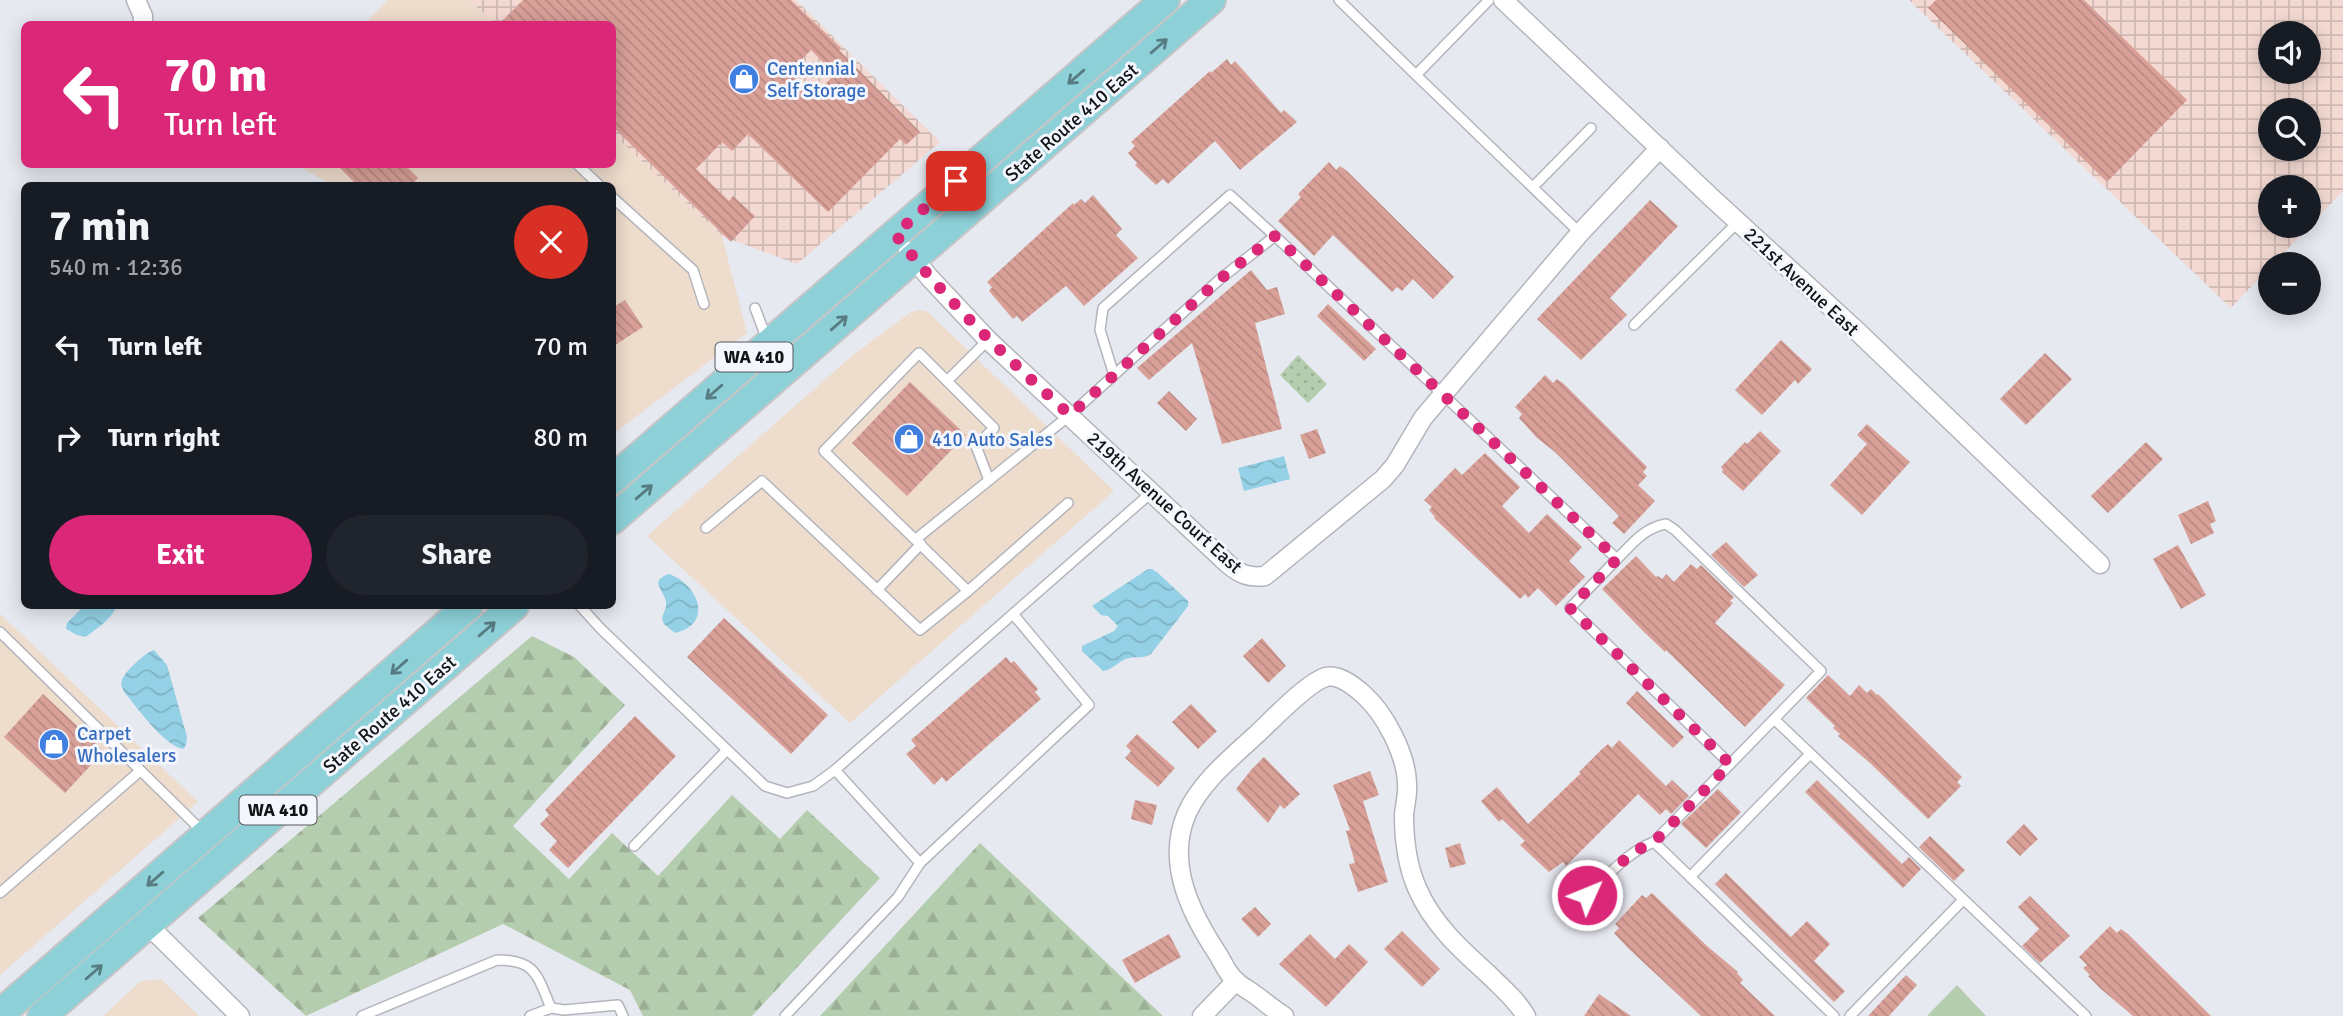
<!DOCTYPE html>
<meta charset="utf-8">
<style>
:root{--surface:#171b24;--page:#20242c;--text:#f1f3f6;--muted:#9ea1a6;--accent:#db2777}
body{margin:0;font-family:Signika,sans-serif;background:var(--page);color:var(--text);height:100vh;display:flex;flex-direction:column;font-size:26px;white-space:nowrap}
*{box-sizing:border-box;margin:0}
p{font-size:23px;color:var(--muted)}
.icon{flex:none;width:38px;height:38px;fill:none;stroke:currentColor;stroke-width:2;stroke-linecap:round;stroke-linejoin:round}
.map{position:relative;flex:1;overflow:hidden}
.sheet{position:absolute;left:21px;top:182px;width:595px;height:427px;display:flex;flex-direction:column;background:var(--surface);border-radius:10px;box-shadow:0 4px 18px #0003}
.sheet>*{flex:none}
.banner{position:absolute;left:21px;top:21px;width:595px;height:147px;border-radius:10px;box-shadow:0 4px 18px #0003;background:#db2777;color:#fff;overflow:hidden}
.controls{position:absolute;left:2258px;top:21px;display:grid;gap:14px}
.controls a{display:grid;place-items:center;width:63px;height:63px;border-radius:50%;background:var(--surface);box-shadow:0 4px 18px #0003;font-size:35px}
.pin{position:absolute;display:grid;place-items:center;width:60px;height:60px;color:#fff;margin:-30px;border-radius:14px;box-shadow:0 4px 10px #0006}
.me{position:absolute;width:77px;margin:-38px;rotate:46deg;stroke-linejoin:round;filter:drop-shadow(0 0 5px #0008)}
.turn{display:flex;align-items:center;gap:24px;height:147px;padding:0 28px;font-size:32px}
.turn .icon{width:91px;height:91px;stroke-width:2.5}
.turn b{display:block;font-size:49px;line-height:60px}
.round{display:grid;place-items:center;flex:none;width:74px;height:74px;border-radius:37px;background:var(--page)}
.head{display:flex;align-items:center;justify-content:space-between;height:119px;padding:0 28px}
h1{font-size:42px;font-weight:700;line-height:52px}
.primary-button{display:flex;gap:14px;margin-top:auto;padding:14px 28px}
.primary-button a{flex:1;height:80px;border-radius:42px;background:var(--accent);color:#fff;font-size:28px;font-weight:700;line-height:80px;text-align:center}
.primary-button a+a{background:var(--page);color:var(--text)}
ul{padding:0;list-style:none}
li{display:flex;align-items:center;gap:21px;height:91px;padding:0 28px}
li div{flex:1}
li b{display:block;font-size:26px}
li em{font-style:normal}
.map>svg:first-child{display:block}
</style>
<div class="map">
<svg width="2343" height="1016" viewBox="0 0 2343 1016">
<defs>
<pattern id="industrial-grid" width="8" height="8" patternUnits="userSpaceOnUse" patternTransform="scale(1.75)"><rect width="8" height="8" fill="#f3d9d2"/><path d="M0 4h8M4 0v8" fill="none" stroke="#cfb9b3"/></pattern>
<pattern id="forest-firs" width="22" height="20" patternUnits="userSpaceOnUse" patternTransform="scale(1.75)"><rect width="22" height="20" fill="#b5cdaf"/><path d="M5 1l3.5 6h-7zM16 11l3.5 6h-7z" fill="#9baf96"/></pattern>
<pattern id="park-dots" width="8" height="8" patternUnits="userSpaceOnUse" patternTransform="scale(1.75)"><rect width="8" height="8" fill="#b5cdaf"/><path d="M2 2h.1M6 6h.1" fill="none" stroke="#9baf96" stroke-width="1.8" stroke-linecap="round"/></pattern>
<pattern id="water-waves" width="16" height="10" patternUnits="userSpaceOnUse" patternTransform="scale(1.75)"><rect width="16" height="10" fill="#94d1e6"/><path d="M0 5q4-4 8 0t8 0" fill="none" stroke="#7fb3c4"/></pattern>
<pattern id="building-back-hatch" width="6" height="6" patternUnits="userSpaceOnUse" patternTransform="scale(1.75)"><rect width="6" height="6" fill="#d9a098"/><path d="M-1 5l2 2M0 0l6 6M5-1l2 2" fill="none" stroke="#b98982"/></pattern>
</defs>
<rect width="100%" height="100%" fill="#e7e9f0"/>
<g fill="#eedccc">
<path d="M 388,0 L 469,0 L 496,24 L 365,24 Z"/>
<path d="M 613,134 L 722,236 L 747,333 L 613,434 L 612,186 L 331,185 L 298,165 L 612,164 Z"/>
<path d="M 919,310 L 928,312 L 1114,491 L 850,723 L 647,536 L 853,355 L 911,312 Z"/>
<path d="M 0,614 L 198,802 L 0,975 Z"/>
<path d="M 161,979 L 199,1016 L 103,1016 L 141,981 Z"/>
</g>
<g fill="url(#industrial-grid)" fill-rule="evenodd">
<path d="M 469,0 L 796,0 L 940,142 L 797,264 L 722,236 L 613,134 L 612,24 L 496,24 Z"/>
<path d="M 1909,0 L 2343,0 L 2343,191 L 2273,264 L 2270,264 L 2270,267 L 2231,308 ZM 2270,33 L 2308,33 L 2308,72 L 2270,72 ZM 2270,110 L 2308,110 L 2308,149 L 2270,149 ZM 2270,187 L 2308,187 L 2308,226 L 2270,226 Z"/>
</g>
<g fill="url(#forest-firs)">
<path d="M 532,636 L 574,657 L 625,705 L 513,826 L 569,879 L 612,833 L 658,876 L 732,795 L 780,839 L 807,810 L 880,878 L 752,1016 L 643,1016 L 630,990 L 503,924 L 306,1016 L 198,918 Z"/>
<path d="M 980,843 L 1163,1016 L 820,1016 Z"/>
</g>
<path fill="url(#park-dots)" d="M 1298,355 L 1327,384 L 1308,403 L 1280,375 Z"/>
<path fill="#b5cdaf" d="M 1957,985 L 1986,1016 L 1927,1016 Z"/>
<g fill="url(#water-waves)">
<path d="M 1284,456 L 1290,479 L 1244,491 L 1238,468 Z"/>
<path d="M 1148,569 L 1152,569 L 1158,573 L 1188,601 L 1188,606 L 1151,654 C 1143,659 1137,656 1129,658 C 1119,660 1113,670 1103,671 L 1082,651 L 1082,646 L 1114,631 L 1118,626 L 1108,616 L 1101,615 L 1092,606 Z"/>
<path d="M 669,574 C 699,585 714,624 675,633 L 664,624 L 662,619 C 663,613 667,608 666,602 C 664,589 648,581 669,574 Z"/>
<path d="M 84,606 L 117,606 C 111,619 97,629 85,637 L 77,635 L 66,629 L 67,623 Z"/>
<path d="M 154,650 L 167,665 L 187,737 L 186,745 L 183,749 C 163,745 137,707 124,692 C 122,687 120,684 122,680 C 125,671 146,652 154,650 Z"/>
</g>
<g fill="url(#building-back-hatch)" fill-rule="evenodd">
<path d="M 523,0 L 791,0 L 841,48 L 839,50 L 920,132 L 906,145 L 900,139 L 828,212 L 748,134 L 732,151 L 722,142 L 696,169 L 729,201 L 733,196 L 755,216 L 731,242 L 612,126 L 612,24 L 499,24 ZM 811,50 L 835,74 L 814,96 L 789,72 Z"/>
<path d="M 1936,0 L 2084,0 L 2187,100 L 2107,182 L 1928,8 Z"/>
<path d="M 1227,59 L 1231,65 L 1235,61 L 1281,113 L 1284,110 L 1297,122 L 1240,170 L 1215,141 L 1168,184 L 1163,179 L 1156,185 L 1135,165 L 1137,163 L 1128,153 L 1135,146 L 1131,142 L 1210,71 L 1211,73 Z"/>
<path d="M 1329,162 L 1336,170 L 1340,166 L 1347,171 L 1454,277 L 1433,299 L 1413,279 L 1402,291 L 1397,287 L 1392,292 L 1333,235 L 1314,256 L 1278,221 L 1301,197 L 1298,194 Z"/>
<path d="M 336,164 L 404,164 L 418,178 L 411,186 L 358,186 Z"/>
<path d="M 1093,195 L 1122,229 L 1116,235 L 1138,258 L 1084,306 L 1066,286 L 1022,322 L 1017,316 L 1013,319 L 989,291 L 992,287 L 987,282 L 1073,203 L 1074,205 L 1081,199 L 1085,203 Z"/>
<path d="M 1650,200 L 1678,226 L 1610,298 L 1627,315 L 1581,360 L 1537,319 Z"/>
<path d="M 1251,270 L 1267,290 L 1277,287 L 1285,314 L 1255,323 L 1282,429 L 1222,444 L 1192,343 L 1149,380 L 1137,368 Z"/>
<path d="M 625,300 L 643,327 L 612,347 L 612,308 Z"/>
<path d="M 1328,304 L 1376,349 L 1364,361 L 1317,316 Z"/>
<path d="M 1781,340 L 1812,369 L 1798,384 L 1795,380 L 1762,415 L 1735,390 Z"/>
<path d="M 2045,353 L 2072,379 L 2026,425 L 2000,399 Z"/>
<path d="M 1545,375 L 1553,383 L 1557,379 L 1564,384 L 1647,467 L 1643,472 L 1647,476 L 1638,485 L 1655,501 L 1624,534 L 1612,523 L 1619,516 L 1555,452 L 1537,438 L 1519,418 L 1522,414 L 1515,407 Z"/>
<path d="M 910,382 L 966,435 L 907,496 L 852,443 Z"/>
<path d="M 1169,391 L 1197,419 L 1186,431 L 1157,403 Z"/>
<path d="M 1867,424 L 1910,462 L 1862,515 L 1830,485 L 1867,444 L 1857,435 Z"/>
<path d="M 1317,429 L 1326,453 L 1309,459 L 1300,435 Z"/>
<path d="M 1760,431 L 1781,451 L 1743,491 L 1722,472 L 1723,470 L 1721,467 L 1745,442 L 1747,444 Z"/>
<path d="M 2146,442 L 2163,459 L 2108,513 L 2091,496 Z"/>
<path d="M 1485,453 L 1520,487 L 1502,506 L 1529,533 L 1547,514 L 1582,547 L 1569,561 L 1585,577 L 1556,606 L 1538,588 L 1528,598 L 1525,594 L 1520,599 L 1434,518 L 1435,517 L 1429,510 L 1432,507 L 1424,500 L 1455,468 L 1462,475 Z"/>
<path d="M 2208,501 L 2216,521 L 2210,524 L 2214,533 L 2191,544 L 2178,515 Z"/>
<path d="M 1726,542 L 1758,575 L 1744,587 L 1711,555 Z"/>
<path d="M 2178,545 L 2206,595 L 2181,609 L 2153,559 Z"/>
<path d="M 1636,556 L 1656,577 L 1658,576 L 1662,579 L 1666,574 L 1674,582 L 1691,564 L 1697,569 L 1701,565 L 1734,597 L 1730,601 L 1733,603 L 1715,623 L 1785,685 L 1745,727 L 1666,650 L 1665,652 L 1643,631 L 1602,589 Z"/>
<path d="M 724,618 L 828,715 L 791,754 L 687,657 Z"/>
<path d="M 1262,638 L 1286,666 L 1268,683 L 1243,656 Z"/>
<path d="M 1006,657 L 1011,663 L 1014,661 L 1038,689 L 1035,692 L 1041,699 L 946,782 L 942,777 L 934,785 L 906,754 L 916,746 L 911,740 Z"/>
<path d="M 1828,675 L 1850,696 L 1859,685 L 1867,693 L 1871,689 L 1877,695 L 1878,694 L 1962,777 L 1957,782 L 1961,786 L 1928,819 L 1869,762 L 1838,736 L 1840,734 L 1833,728 L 1835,726 L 1806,698 Z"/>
<path d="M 1637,691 L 1684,737 L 1673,748 L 1626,703 Z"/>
<path d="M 43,694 L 104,751 L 65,793 L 4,737 Z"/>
<path d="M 1191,704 L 1217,731 L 1198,749 L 1172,722 Z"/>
<path d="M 635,716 L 676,756 L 568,868 L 549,850 L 557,841 L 540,824 L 549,815 L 545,810 Z"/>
<path d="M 1137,734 L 1175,768 L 1158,787 L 1125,758 L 1131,751 L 1126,746 Z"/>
<path d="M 1619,740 L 1666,786 L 1672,780 L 1689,796 L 1671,814 L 1666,809 L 1660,815 L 1638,794 L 1566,866 L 1563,862 L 1549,872 L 1520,845 L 1525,841 L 1502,819 L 1499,822 L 1481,801 L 1497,787 L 1528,824 L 1581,773 L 1579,772 L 1601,750 L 1608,744 L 1612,748 Z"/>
<path d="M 1264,757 L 1300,794 L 1284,809 L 1280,805 L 1268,823 L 1236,789 L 1251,770 Z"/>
<path d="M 1370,771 L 1379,795 L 1363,801 L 1388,882 L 1358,892 L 1349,864 L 1355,863 L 1346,831 L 1350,830 L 1333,785 Z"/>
<path d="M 1817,780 L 1902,864 L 1909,857 L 1921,869 L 1903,888 L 1805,792 Z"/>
<path d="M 1718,789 L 1741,812 L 1706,848 L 1681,824 Z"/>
<path d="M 1135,800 L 1157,805 L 1152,825 L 1131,819 Z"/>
<path d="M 2024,824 L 2038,839 L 2020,856 L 2006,842 Z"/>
<path d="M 1930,836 L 1965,870 L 1954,881 L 1919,847 Z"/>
<path d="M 1460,843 L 1466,864 L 1450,868 L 1445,848 Z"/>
<path d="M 1726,873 L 1791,937 L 1807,921 L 1830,944 L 1814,961 L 1845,991 L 1834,1002 L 1715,884 Z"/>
<path d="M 1652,893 L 1707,946 L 1738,972 L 1737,973 L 1743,980 L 1740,983 L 1775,1016 L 1701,1016 L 1628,948 L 1614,933 L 1619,928 L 1615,924 L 1642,895 L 1646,898 Z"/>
<path d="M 2030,896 L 2070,936 L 2040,963 L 2022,946 L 2039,929 L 2018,907 Z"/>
<path d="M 1255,907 L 1271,924 L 1258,937 L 1241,919 Z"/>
<path d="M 2110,926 L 2117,933 L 2121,929 L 2128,934 L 2211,1016 L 2133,1016 L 2101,989 L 2088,976 L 2090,975 L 2083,968 L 2087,965 L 2079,957 Z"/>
<path d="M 1402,931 L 1440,969 L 1422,987 L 1384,949 Z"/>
<path d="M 1169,934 L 1181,957 L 1135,983 L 1122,960 Z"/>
<path d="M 1310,934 L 1335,959 L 1349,944 L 1368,962 L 1326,1007 L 1279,964 Z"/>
<path d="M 1906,975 L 1917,985 L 1889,1016 L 1868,1016 Z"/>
<path d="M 1599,994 L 1631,1016 L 1584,1016 Z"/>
</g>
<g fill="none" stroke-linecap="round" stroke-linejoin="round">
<g stroke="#b4b5bc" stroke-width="12">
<g id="service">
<path d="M 1339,0 L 1416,75 L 1489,0"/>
<path d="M 1416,75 L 1580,233"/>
<path d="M 577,164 L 600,186"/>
<path d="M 1533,187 L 1591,128"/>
<path d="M 612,197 L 693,270 L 704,304"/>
<path d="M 755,308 L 769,345 L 786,366"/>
<path d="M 1634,325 L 1738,222"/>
<path d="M 1114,375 L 1100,330 L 1103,308 L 1230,195 L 1275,236"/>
<path d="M 947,381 L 988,340"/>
<path d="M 989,480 L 976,446 L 994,428 L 919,353 L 824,451 L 968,591 L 1068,503"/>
<path d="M 706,528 L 762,481 L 920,630 L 968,591"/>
<path d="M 916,539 L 1070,415 L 1220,279 L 1275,236 L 1617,559 C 1633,543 1644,528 1666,524 L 1675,530 L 1821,671 L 1654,842 C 1627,852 1608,876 1587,895"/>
<path d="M 1617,559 L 1570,608 L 1730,764"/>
<path d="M 877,590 L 921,544"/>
<path d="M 580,606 L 601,629 L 765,786 L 787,793 L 813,786 L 835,770 L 1152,492"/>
<path d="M 0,632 L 203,832"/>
<path d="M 1774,719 L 2086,1016"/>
<path d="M 835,770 L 920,863"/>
<path d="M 1654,842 L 1834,1016"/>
<path d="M 634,846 L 727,750"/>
<path d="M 1690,877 L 1809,755"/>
<path d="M 0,893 L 140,771"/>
<path d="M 362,1016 L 497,960 C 536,960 537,975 551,1008"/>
<path d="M 530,1016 L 551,1008 L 564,1010 L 618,1005 L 623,1016"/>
<path d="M 785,1016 L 898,897 L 920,863 L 1089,705 L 1013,614"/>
<path d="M 1850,1016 L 1963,900"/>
</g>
</g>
<g stroke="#b4b5bc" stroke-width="21">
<g id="minor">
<path d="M 136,0 L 143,16 L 143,24"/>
<path d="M 1503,0 L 1713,199 L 1858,332 L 2100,564"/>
<path d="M 908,251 L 929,277 L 988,340 L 1228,564 C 1240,574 1248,578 1265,576 L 1383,479 L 1395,465 L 1423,418 L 1580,233 L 1660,148"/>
<path d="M 148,925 L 240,1016"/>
<path d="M 1202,1016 L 1235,982"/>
<path d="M 1284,1016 C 1274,1010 1264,1001 1254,994 C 1249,990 1242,987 1237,982 C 1229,976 1224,965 1219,956 C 1191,914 1165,863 1187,813 C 1201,782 1232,757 1257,734 C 1272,720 1308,682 1326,677 C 1339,674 1354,686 1364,695 C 1385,714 1406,754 1407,783 C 1408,794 1405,804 1404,815 C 1404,839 1407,865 1417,888 C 1432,923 1459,948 1487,973 C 1500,986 1516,999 1526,1016"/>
</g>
</g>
<g stroke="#c6c6c7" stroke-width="32">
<g id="primary">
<path d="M 612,480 L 1165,0"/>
<path d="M 612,520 L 1211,0"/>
<path d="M 0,1014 L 468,606"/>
<path d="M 42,1016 L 514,606"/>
</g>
</g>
<use href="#service" stroke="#fff" stroke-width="9"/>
<use href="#minor" stroke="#fff" stroke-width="18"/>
<use href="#primary" stroke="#8dd0d8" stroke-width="28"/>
</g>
<defs><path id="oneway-shaft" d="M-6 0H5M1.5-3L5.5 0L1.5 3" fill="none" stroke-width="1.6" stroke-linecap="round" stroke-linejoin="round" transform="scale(1.75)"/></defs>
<g stroke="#567b80">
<use href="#oneway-shaft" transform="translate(1159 46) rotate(-41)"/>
<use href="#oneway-shaft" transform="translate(1076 77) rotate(139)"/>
<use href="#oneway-shaft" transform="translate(839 323) rotate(-41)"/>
<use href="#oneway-shaft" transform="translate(714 392) rotate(139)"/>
<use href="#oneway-shaft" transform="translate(644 492) rotate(-41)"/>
<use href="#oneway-shaft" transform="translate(487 629) rotate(-41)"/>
<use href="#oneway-shaft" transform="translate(399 667) rotate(139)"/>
<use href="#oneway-shaft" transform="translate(155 879) rotate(139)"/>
<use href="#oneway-shaft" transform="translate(94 972) rotate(-41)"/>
</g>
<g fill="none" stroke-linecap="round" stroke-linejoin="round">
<path stroke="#db2777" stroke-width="12" stroke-dasharray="0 21.6" d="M 956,181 L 895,234 C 948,303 1006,357 1070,415 L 1220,279 L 1275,236 L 1617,559 L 1570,608 L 1730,764 L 1654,842 C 1627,852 1608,876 1587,895"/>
</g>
<defs>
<g id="shop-disc" transform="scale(1.575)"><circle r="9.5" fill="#3f7fe0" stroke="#f4f6fe"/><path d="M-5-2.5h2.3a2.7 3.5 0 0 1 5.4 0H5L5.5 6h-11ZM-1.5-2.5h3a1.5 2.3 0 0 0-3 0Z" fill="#fff"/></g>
</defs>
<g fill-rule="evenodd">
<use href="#shop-disc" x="744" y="79"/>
<use href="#shop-disc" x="909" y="439"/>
<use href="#shop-disc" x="54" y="744"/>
</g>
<g text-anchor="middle" stroke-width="6" stroke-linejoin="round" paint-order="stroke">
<g fill="#f4f6fe" stroke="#56575b" stroke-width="2">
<rect x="715.5" y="342.5" width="77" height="29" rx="5"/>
<rect x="239.5" y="795.5" width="77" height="29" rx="5"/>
</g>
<g font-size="18" font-weight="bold" fill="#121315">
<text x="754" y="363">WA 410</text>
<text x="278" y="816">WA 410</text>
</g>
<g font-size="19" fill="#366cbe" stroke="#f4f6fe" text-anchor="start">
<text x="767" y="75">Centennial<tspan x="767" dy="22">Self Storage</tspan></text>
<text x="932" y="446">410 Auto Sales</text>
<text x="77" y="740">Carpet<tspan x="77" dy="22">Wholesalers</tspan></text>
</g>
<g font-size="19" fill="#121315" stroke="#f4f6fe">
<text transform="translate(1071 122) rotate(-41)" y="7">State Route 410 East</text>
<text transform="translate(1802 281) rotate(43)" y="7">221st Avenue East</text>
<text transform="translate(1165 502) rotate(42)" y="7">219th Avenue Court East</text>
<text transform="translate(389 714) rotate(-41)" y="7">State Route 410 East</text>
</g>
</g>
</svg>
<div class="controls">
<a><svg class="icon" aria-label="sound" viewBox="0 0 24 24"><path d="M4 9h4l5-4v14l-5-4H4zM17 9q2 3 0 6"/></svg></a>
<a><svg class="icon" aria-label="search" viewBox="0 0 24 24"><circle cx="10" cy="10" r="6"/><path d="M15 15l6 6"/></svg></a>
<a>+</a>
<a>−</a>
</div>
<div class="pin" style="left:956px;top:181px;background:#d93025"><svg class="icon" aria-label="arrive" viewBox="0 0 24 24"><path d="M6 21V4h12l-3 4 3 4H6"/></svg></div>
<svg class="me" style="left:1587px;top:895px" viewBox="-20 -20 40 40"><circle r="17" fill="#db2777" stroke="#fff" stroke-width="3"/><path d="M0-11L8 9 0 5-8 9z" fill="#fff"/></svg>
<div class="banner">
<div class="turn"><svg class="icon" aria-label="left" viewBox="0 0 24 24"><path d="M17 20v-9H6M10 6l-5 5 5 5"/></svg><div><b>70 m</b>Turn left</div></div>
</div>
<section class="sheet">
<div class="head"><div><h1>7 min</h1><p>540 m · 12:36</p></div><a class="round" style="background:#d93025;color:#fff"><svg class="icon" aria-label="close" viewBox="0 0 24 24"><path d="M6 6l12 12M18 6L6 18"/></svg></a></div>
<ul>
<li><svg class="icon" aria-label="left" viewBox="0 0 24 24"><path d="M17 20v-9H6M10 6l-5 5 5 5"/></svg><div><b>Turn left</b></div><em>70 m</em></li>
<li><svg class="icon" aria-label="right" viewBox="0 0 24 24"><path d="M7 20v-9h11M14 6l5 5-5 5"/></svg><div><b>Turn right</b></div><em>80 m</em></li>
</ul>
<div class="primary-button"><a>Exit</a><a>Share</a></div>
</section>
</div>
